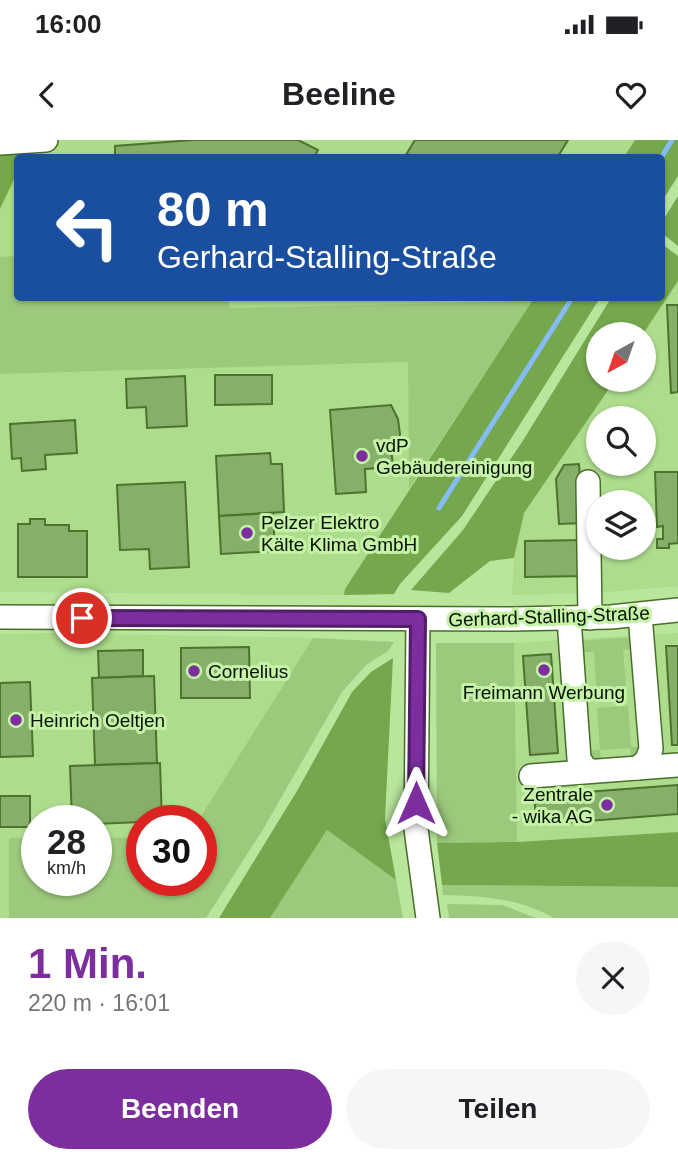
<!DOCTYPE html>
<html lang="de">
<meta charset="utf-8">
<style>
:root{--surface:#fff;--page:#f6f6f6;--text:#202124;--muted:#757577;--accent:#7c2e9f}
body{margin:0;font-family:Arial,sans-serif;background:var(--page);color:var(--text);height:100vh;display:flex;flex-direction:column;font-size:26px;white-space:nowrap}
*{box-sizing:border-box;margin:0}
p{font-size:23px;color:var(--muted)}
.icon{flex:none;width:38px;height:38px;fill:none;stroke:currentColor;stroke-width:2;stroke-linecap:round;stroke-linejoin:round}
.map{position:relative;height:778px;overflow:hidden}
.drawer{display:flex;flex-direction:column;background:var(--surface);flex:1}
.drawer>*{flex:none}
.top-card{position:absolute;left:14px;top:14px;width:651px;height:147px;border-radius:7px;box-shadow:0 2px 5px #0004;background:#1a4fa0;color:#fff;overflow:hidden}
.needle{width:46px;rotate:220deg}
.buttons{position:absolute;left:586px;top:182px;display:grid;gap:14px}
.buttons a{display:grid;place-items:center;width:70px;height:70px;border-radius:50%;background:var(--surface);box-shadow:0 2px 5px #0004;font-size:35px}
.speed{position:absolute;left:21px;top:665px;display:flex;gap:14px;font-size:35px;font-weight:700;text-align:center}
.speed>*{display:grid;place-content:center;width:91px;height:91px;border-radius:50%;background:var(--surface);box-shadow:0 2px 5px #0004;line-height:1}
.speed small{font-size:18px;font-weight:400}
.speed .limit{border:10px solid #d22;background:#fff;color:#111}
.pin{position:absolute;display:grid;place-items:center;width:60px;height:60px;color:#fff;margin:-30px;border:4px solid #fff;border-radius:50%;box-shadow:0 2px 7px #0007}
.me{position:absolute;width:77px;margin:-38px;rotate:0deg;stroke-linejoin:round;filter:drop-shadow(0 0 5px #0008)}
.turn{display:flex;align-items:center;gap:24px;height:147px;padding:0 28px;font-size:32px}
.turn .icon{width:91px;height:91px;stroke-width:2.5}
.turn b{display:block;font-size:49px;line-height:60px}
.round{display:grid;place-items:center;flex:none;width:74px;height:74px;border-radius:37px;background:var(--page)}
.overview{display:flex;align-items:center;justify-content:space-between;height:119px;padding:0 28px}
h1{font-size:42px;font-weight:800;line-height:52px;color:var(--accent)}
.cta{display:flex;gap:14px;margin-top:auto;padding:14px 28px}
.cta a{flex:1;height:80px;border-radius:42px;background:var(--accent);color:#fff;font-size:28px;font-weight:800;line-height:80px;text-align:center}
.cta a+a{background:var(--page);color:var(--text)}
.status{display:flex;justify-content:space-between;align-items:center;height:49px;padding:0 35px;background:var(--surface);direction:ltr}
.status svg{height:19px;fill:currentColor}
header{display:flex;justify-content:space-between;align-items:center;height:91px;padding:0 28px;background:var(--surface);font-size:32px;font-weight:800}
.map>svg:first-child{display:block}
</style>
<div class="status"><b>16:00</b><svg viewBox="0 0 49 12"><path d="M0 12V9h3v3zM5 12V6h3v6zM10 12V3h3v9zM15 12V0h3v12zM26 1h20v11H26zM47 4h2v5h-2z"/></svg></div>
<header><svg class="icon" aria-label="back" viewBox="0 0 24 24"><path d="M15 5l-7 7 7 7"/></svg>Beeline<svg class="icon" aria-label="heart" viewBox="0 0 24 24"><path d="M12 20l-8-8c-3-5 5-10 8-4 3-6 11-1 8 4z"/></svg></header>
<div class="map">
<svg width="678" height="778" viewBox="0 0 678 778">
<rect width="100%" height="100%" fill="#b9e59c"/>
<g fill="#addc8c" fill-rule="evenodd">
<path d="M 35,0 L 635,0 L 624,18 L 25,18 Z"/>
<path d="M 17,33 L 17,116 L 0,117 L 0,69 Z"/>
<path d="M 678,141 L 678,446 L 594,453 L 512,455 L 514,418 L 524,373 L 615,240 L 644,240 L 643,194 ZM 598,278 L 644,278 L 644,324 L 598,324 ZM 598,362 L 644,362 L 644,408 L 598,408 Z"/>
<path d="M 229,158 L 534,158 L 532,161 L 230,168 Z"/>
<path d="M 408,222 L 409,349 L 345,449 L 344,455 L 0,452 L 0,234 Z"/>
<path d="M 51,493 L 313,498 L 198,681 L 142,681 L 142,697 L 96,698 L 96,681 L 37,681 L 37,698 L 9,699 L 9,778 L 0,778 L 0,494 Z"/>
<path d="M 678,493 L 678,692 L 517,702 L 514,503 Z"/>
</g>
<g fill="#9cc97c">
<path d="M 17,116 L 18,158 L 229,158 L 230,168 L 532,161 L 409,349 L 408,222 L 0,234 L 0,117 Z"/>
<path d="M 634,497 L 635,509 L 623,510 L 627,557 L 597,559 L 594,512 L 580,512 L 579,501 Z"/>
<path d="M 313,498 L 394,502 L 388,511 L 366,525 L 342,552 L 262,691 L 206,778 L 9,778 L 9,698 L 37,698 L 37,740 L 96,740 L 96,698 L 142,697 L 142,740 L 201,740 L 201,681 L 198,681 Z"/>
<path d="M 436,503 L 514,503 L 517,702 L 437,703 Z"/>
<path d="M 628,566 L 631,607 L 643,607 L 632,621 L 630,608 L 600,610 L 601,623 L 587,624 L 586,611 L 600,610 L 597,568 Z"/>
<path d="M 327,690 L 396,740 L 403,778 L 270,778 Z"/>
<path d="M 442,745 L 678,747 L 678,778 L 554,778 C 519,758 482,756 443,755 Z"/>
<path d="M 447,764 L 502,765 L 536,778 L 449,778 Z"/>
</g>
<g fill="#75a84d">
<path d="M 635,0 L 678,0 L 678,36 L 662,61 L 662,18 L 624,17 Z"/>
<path d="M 27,13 L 25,17 L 18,18 L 17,33 L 0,69 L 0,14 Z"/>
<path d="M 678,56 L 678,106 L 662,93 L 662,82 Z"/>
<path d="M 662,104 L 678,116 L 678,141 L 643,194 L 598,194 L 598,240 L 615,240 L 524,373 L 514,418 L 490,421 L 449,453 L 411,450 L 463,390 L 522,302 L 611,158 L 662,158 Z"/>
<path d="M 534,158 L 600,158 L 462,376 L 400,444 L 394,454 L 344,455 L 345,449 Z"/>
<path d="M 393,518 L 385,679 L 396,740 L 327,690 L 270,778 L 219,778 L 297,651 L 352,552 L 371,532 Z"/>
<path d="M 678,692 L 678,747 L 442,745 L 437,703 L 517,702 Z"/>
</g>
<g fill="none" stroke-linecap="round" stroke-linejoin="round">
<g stroke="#87bcfb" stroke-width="5">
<path d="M 661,18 L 672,0"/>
<path d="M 439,368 L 572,158"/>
</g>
</g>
<g fill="#86af69" stroke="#4d732e" stroke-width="2">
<path d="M 193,0 L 298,0 L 318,10 L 314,18 L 115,18 L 115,6 Z"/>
<path d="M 415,0 L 568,0 L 557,18 L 404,18 Z"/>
<path d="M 667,165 L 678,165 L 678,252 L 671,253 Z"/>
<path d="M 215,235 L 272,235 L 272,264 L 215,265 Z"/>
<path d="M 185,236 L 187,286 L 147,288 L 146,267 L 127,268 L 126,239 Z"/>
<path d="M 391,265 L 398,279 L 400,294 L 398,304 L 391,305 L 393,327 L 365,329 L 366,352 L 336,354 L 330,270 Z"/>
<path d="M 75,280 L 77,313 L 45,315 L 46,329 L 22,331 L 21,318 L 12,319 L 10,284 Z"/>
<path d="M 270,313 L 271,324 L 282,324 L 284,372 L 219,376 L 216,316 Z"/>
<path d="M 579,324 L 583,383 L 559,384 L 556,339 L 564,325 Z"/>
<path d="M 655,332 L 678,332 L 678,403 L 669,404 L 669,408 L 657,408 L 657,399 L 663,399 L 663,386 L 657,387 Z"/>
<path d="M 185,342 L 189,427 L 150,429 L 149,409 L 120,410 L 117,345 Z"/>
<path d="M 273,373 L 275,411 L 221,414 L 219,376 Z"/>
<path d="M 30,379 L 45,379 L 45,385 L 69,385 L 69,391 L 87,391 L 87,437 L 18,437 L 18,384 L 30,384 Z"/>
<path d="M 585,400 L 585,436 L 525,437 L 525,401 Z"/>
<path d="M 666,506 L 678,506 L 678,605 L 672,605 Z"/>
<path d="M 249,507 L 250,558 L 181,558 L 181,508 Z"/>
<path d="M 143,510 L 143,536 L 99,538 L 98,511 Z"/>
<path d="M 551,514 L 558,613 L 530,615 L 523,516 Z"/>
<path d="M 154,536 L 157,623 L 95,625 L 92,538 Z"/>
<path d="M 30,542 L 33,616 L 0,617 L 0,543 Z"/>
<path d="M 160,623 L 162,681 L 96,684 L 96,681 L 72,681 L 70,626 Z"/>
<path d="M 678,645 L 678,674 L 537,685 L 534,656 Z"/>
<rect x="0" y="656" width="30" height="31"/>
</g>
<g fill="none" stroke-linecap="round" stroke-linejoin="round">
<g stroke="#486e29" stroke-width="26">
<g id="minor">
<path d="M 0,3 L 46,0"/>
<path d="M 588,342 L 590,478"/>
<path d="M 0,477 L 513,479 L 611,477 L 678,470"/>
<path d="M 418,479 L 416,689 L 428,778"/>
<path d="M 569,479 L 579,619 L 585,628 L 592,631"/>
<path d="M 638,628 L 647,620 L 651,609 L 640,475"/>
<path d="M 531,636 L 678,625"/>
</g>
</g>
<use href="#minor" stroke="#fff" stroke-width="23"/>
</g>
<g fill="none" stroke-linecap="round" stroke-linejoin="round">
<g stroke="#511e67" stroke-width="18">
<path id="route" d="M 82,478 L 418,479 L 416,663"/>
</g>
<use href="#route" stroke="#7c2e9f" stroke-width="12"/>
</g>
<g fill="#7c2e9f" stroke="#c6f2a8" stroke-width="2.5">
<circle cx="362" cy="316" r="7"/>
<circle cx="247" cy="393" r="7"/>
<circle cx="544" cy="530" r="7"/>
<circle cx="194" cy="531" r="7"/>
<circle cx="16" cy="580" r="7"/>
<circle cx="607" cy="665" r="7"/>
</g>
<g text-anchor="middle" stroke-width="6" stroke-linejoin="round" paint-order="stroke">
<g font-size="19" fill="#051300" stroke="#c6f2a8" text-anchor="start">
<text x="376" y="312">vdP<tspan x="376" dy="22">Gebäudereinigung</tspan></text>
<text x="261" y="389">Pelzer Elektro<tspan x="261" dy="22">Kälte Klima GmbH</tspan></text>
<text x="208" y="538">Cornelius</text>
<text x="544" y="559" text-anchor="middle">Freimann Werbung</text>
<text x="30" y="587">Heinrich Oeltjen</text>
<text x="593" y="661" text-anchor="end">Zentrale<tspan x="593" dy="22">- wika AG</tspan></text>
</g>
<g font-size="19" fill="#051300" stroke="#c6f2a8">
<text transform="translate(549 476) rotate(-2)" y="7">Gerhard-Stalling-Straße</text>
</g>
</g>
</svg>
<div class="buttons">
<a><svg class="needle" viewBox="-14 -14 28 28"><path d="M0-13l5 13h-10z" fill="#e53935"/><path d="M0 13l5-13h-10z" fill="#757577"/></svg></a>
<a><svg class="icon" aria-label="search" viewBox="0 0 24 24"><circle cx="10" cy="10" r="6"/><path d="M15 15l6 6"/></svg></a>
<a><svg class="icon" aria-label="layers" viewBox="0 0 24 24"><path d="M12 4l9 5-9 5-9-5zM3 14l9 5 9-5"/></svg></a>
</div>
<div class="speed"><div>28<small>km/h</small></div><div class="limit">30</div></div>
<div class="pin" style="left:82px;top:478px;background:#d93025"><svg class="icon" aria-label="arrive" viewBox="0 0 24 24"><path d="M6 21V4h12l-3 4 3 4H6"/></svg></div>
<svg class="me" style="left:416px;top:663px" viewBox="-20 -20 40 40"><path d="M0-17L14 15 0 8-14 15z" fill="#7c2e9f" stroke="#fff" stroke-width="4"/></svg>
<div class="top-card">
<div class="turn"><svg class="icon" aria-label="left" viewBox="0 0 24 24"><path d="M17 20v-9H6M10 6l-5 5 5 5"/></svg><div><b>80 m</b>Gerhard-Stalling-Straße</div></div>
</div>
</div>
<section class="drawer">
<div class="overview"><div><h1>1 Min.</h1><p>220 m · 16:01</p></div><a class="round"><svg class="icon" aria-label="close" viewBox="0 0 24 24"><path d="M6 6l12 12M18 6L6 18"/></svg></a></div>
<div class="cta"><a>Beenden</a><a>Teilen</a></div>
</section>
